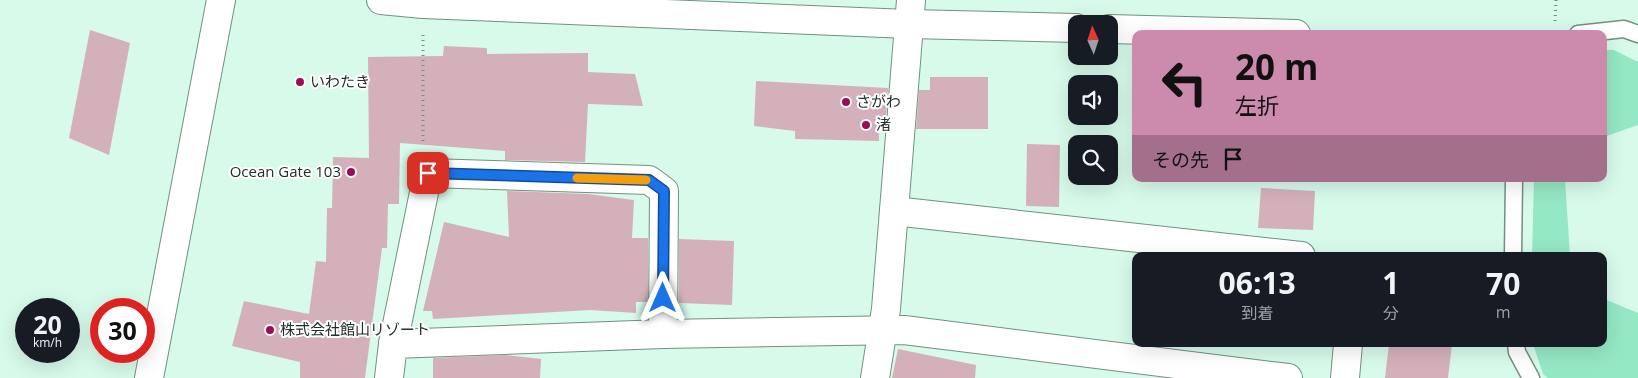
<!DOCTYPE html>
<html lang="ja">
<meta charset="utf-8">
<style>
:root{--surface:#171b24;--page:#242831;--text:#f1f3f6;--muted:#9ea1a6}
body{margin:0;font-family:"Open Sans","Noto Sans JP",sans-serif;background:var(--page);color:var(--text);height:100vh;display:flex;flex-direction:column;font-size:19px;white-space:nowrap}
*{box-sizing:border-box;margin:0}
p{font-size:16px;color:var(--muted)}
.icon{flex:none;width:28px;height:28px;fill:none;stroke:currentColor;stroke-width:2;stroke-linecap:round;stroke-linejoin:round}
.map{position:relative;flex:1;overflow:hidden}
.side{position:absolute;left:1132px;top:252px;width:475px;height:95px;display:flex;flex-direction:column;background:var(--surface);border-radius:10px;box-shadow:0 5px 20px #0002}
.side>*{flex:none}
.top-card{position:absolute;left:1132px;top:30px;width:475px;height:152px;border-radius:10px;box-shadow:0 5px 20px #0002;background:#cc8bad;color:#111;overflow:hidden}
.needle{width:32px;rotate:357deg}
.tools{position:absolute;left:1068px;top:15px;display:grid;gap:10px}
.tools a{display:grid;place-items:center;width:50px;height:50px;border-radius:10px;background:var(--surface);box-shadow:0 5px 20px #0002;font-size:25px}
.speed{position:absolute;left:15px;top:298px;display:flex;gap:10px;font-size:25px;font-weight:700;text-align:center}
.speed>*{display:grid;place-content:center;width:65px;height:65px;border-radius:50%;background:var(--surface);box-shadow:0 5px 20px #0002;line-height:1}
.speed small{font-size:12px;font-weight:400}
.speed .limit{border:8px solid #d22;background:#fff;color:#111}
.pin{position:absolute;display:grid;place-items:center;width:42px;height:42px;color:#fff;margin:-21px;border-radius:10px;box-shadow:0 2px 8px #0006}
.me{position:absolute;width:55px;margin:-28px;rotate:0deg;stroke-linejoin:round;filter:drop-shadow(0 0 4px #0008)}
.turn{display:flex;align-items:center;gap:18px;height:105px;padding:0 20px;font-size:22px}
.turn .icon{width:65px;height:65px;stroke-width:2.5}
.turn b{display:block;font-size:35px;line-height:42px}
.then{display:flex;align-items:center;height:48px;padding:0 20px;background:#0003;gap:10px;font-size:19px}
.eta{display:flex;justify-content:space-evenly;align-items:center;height:85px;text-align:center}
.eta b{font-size:30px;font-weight:700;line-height:35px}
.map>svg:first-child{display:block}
</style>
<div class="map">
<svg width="1638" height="378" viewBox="0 0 1638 378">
<rect width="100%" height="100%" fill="#d7faea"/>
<g fill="#94e8c3">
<path d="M 1604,50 L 1614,50 L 1638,62 L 1638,125 L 1604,137 Z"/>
<path d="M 1534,179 L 1565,179 L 1570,256 L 1532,256 Z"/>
<path d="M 1604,299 L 1638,313 L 1638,378 L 1548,378 L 1543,374 L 1533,344 L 1604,344 Z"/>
</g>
<g fill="#d4b1ba">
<path d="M 90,30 L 130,43 L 109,155 L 69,138 Z"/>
<path d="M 444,46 L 487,48 L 487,54 L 588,53 L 588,72 L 635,74 L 643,106 L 588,104 L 585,162 L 505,160 L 505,151 L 400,143 L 399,204 L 388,204 L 387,248 L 382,248 L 365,378 L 300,378 L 300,362 L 232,346 L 244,301 L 309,314 L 316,261 L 326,262 L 327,208 L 332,208 L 333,157 L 369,158 L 368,57 L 443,56 Z"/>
<path d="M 930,77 L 988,77 L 988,129 L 916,129 L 919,90 L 930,90 Z"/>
<path d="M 756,81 L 888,88 L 885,129 L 879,129 L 879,141 L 795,139 L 795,131 L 754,126 Z"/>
<path d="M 1027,144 L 1060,145 L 1059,207 L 1026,206 Z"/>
<path d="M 1261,188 L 1315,191 L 1313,230 L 1258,228 Z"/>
<path d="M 507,191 L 588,194 L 634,200 L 632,238 L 648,238 L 648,302 L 636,302 L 636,313 L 590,310 L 433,319 L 432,311 L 423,311 L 444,222 L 509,237 Z"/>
<path d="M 679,239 L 734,241 L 732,305 L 679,303 Z"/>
<path d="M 1389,344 L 1452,344 L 1448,378 L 1385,378 Z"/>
<path d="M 898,349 L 976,365 L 975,378 L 892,378 Z"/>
<path d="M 506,355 L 541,359 L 540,378 L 433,378 L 433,358 Z"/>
</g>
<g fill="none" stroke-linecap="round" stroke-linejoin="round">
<g stroke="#719182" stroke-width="19">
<g id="service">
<path d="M 1578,34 L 1624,29 L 1638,34"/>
<path d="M 1513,256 L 1514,179"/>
<path d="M 1516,344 L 1517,352 L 1531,378"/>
</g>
</g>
<g stroke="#719182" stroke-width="30">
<g id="minor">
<path d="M 894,211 L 1301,256"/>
<path d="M 393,344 L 428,173 L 649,180 L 664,191 L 663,334"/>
<path d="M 389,378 L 393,344 L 663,334 L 904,330 L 1288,378"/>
<path d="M 875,378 L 886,309 L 911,0"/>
<path d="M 1345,378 L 1348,344"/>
</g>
</g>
<g stroke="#719182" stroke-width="30">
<g id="tertiary">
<path d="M 381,0 L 423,4 L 908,24 L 1076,28"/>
<path d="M 1109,29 L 1296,34"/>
<path d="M 149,378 L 221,0"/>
</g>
</g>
<g stroke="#768e84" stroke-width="3" stroke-dasharray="1 4" stroke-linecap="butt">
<path d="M 1555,21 L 1556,0"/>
<path d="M 423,35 L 423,144"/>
</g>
<use href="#service" stroke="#fff" stroke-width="16"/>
<use href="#minor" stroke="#fff" stroke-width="28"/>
<use href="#tertiary" stroke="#fff" stroke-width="28"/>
</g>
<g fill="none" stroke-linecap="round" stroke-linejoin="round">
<g stroke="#114b97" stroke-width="12">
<path id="route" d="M 428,173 L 649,180 L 664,191 L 663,298"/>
</g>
<use href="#route" stroke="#1a73e8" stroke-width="9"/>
<path stroke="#f59e0b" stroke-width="9" d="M 577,178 L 646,180"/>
</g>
<g fill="#9f0b53" stroke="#fefefe" stroke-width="2">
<circle cx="300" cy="82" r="5"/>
<circle cx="846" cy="102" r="5"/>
<circle cx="866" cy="125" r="5"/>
<circle cx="351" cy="172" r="5"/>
<circle cx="270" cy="330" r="5"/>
</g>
<g text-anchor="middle" stroke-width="4" stroke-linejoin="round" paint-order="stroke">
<g font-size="15" fill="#22302a" stroke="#fefefe" text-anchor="start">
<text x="310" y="87">いわたき</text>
<text x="856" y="107">さがわ</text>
<text x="876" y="130">渚</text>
<text x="341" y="177" text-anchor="end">Ocean Gate 103</text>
<text x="280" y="335">株式会社館山リゾート</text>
</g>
</g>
</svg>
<div class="tools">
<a><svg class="needle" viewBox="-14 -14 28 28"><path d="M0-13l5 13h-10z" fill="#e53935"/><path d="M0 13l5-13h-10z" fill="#9ea1a6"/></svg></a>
<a><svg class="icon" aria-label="sound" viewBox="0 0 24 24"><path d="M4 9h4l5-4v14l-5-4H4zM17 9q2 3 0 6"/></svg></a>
<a><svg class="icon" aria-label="search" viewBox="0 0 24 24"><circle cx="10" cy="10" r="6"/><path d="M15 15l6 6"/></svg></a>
</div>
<div class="speed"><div>20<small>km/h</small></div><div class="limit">30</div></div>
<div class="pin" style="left:428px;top:173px;background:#d93025"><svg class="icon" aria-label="arrive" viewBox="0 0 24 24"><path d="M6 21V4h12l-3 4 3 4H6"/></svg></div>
<svg class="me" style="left:663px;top:298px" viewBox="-20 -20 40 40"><path d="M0-17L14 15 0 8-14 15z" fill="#1a73e8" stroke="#fff" stroke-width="4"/></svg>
<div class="top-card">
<div class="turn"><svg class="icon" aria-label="left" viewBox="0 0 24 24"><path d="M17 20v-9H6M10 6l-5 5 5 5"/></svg><div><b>20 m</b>左折</div></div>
<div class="then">その先<svg class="icon" aria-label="arrive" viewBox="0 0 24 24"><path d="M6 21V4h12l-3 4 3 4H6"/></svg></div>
</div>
<section class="side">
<div class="eta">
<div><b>06:13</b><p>到着</p></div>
<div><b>1</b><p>分</p></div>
<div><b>70</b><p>m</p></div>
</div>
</section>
</div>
